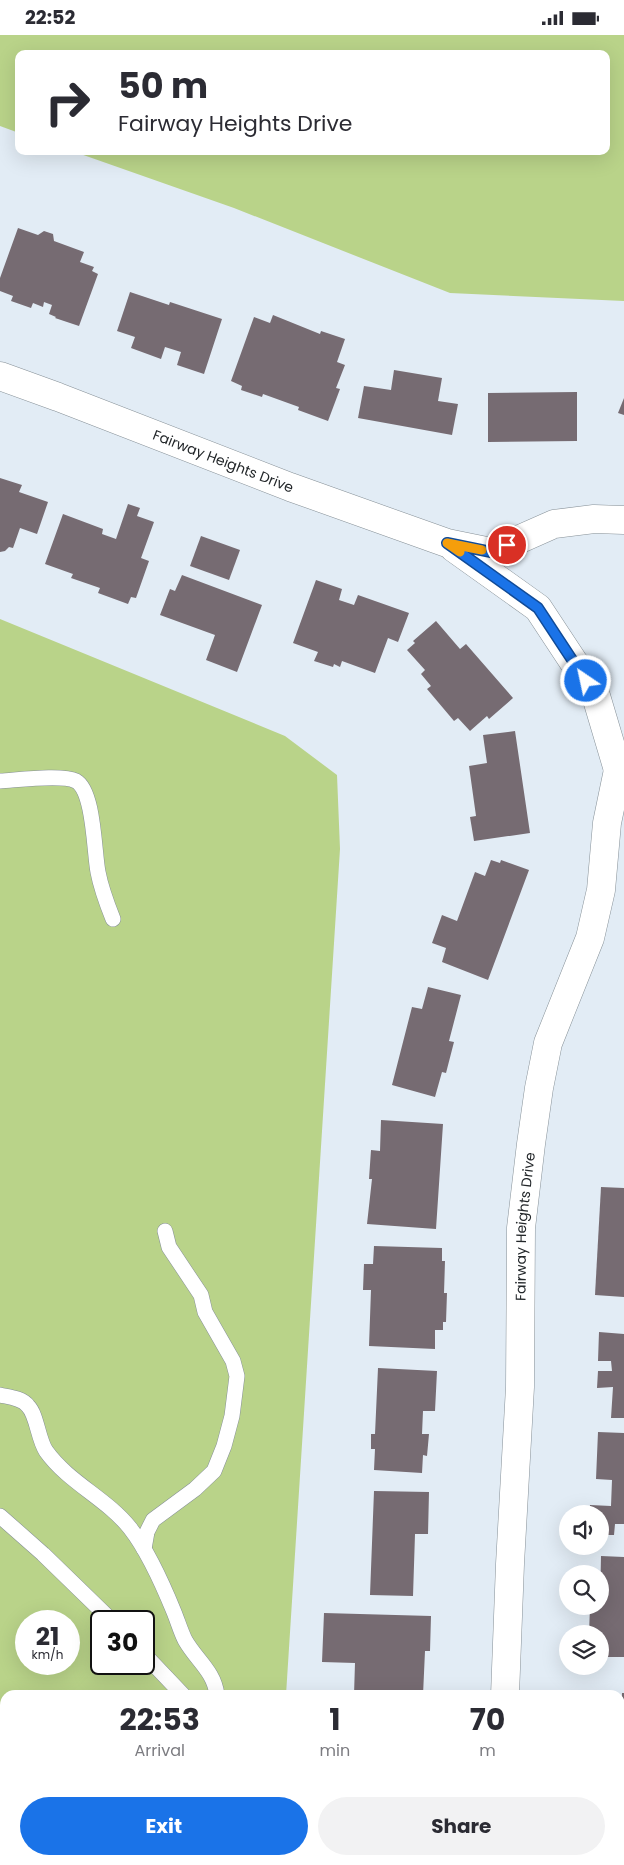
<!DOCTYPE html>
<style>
:root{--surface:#fff;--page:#f2f2f3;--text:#2b2b33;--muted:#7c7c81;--accent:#1a73e8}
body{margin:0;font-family:Poppins,sans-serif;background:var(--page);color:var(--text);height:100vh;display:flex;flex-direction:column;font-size:19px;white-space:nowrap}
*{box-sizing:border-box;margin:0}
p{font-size:16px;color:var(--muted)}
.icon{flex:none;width:28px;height:28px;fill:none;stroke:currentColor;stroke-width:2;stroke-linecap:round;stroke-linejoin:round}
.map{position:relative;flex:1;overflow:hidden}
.drawer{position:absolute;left:0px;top:1655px;width:625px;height:175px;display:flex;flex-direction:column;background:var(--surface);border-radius:15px 15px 0 0;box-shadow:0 5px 20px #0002}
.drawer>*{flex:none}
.top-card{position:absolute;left:15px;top:15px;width:595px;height:105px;border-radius:10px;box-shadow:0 5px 20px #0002;background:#fff;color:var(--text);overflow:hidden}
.buttons{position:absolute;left:559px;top:1470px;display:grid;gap:10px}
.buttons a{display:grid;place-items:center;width:50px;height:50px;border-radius:50%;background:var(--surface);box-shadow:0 5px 20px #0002;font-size:25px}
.speed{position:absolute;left:15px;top:1575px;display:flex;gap:10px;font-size:25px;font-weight:700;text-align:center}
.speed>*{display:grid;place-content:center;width:65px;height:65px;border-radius:50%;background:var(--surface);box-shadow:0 5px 20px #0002;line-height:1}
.speed small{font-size:12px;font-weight:400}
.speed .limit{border:2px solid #111;border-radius:8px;background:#fff;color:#111}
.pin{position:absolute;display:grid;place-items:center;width:42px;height:42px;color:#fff;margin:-21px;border:2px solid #fff;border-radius:50%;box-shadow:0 1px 5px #0007}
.me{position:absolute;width:55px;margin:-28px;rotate:326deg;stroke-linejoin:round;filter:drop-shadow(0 0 4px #0008)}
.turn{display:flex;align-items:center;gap:18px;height:105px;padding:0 20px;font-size:22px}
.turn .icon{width:65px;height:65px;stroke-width:2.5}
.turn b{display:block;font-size:35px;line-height:42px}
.eta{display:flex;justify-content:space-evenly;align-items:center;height:85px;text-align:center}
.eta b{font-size:30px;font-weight:700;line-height:35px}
.primary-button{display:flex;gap:10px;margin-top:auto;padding:10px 20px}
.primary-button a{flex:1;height:58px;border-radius:30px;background:var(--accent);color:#fff;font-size:20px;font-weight:700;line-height:58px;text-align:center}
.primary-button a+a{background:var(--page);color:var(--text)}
.status{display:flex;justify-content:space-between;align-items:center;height:35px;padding:0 25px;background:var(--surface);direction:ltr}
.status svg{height:14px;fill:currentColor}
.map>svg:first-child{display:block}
</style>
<div class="status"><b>22:52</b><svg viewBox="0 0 49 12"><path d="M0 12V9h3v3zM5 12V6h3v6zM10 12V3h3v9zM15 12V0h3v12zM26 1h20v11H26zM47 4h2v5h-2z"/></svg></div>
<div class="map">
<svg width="624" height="1830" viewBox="0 0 624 1830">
<rect width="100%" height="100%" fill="#e2ecf5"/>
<g fill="#b9d389" fill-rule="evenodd">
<path d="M 0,0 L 624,0 L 624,266 L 450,258 L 234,173 L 72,116 L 606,116 L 606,19 L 19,19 L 19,98 L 0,91 Z"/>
<path d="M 0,584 L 285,701 L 337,740 L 340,814 L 286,1660 L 5,1660 L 5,1798 L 0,1796 ZM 26,1586 L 69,1586 L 69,1629 L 26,1629 ZM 101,1586 L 144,1586 L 144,1629 L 101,1629 Z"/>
<path d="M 70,1825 L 261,1825 L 260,1830 L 82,1830 Z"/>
</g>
<g fill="#766b72">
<path d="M 18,193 L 38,200 L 44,196 L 53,199 L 54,206 L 84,217 L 80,227 L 94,232 L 92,236 L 98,239 L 79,291 L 55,283 L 56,282 L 49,279 L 52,270 L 44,267 L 43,272 L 33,268 L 31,273 L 11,266 L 13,261 L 0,256 L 0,243 Z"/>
<path d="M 130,257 L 169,270 L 170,267 L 222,284 L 204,339 L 177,330 L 181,317 L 165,312 L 161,324 L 131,313 L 135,302 L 117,296 Z"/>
<path d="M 273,280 L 320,299 L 321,296 L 345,304 L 337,327 L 345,330 L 336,353 L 340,354 L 328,386 L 298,375 L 299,372 L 263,359 L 262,362 L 241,355 L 242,351 L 231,346 L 254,282 L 270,288 Z"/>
<path d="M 394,335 L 442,343 L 438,366 L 458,369 L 452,400 L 358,383 L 364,351 L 391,355 Z"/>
<path d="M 577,357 L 577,406 L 488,407 L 488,358 Z"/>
<path d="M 624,363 L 624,380 L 618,378 Z"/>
<path d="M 0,443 L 22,450 L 19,457 L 48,467 L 37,499 L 20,493 L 13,513 L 9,512 L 5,516 L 0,517 Z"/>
<path d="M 128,469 L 140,473 L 137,481 L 154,487 L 141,523 L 149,526 L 136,563 L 131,562 L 128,569 L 98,558 L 100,553 L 71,543 L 73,539 L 45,529 L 63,479 L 103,494 L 102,499 L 116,504 Z"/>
<path d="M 201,501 L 240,515 L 229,545 L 190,531 Z"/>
<path d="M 182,540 L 262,570 L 237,637 L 206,625 L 215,600 L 160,580 L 170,554 L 175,556 Z"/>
<path d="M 316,545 L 342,554 L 339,565 L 354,570 L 358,560 L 409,578 L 398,607 L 388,603 L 375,638 L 342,626 L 340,632 L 334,629 L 333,632 L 314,626 L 318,617 L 293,608 Z"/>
<path d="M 436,586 L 460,614 L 466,609 L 513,663 L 489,684 L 487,681 L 470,696 L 458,683 L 454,686 L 427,654 L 431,651 L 421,639 L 425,635 L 407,615 L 415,608 L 413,606 Z"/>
<path d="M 515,696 L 530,798 L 474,806 L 470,782 L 476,781 L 469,731 L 487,728 L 483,700 Z"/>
<path d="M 491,825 L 500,828 L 501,825 L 529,835 L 488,945 L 442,927 L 446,913 L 432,908 L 442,880 L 457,886 L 475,837 L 485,841 Z"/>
<path d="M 428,952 L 461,960 L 449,1006 L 454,1007 L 446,1038 L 442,1037 L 435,1062 L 392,1050 L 412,972 L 422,974 Z"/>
<path d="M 381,1085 L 443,1089 L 436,1194 L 367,1189 L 372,1144 L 369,1144 L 371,1115 L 380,1116 Z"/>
<path d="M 601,1152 L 624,1153 L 624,1262 L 595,1260 Z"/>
<path d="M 374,1211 L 442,1213 L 442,1226 L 445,1226 L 444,1258 L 447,1258 L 446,1287 L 443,1287 L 443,1295 L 435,1295 L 435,1314 L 369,1311 L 371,1255 L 363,1255 L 364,1229 L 373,1229 Z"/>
<path d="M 599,1297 L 624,1299 L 624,1383 L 611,1383 L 613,1352 L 597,1353 L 598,1336 L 612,1336 L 611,1326 L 598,1326 Z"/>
<path d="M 378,1333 L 437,1336 L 435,1376 L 423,1376 L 422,1399 L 429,1399 L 427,1421 L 423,1420 L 422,1438 L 374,1435 L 375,1414 L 371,1414 L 371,1399 L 375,1399 Z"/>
<path d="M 598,1397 L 624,1398 L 624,1489 L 615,1489 L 614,1500 L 600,1500 L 600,1479 L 589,1479 L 590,1470 L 611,1471 L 612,1445 L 596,1444 Z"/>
<path d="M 374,1456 L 429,1457 L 428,1499 L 415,1499 L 413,1561 L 370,1560 Z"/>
<path d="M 601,1521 L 624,1522 L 624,1622 L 600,1622 L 600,1599 L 589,1599 L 590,1571 L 600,1571 Z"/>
<path d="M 324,1578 L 431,1581 L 430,1616 L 425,1616 L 423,1660 L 354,1660 L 355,1628 L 322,1627 Z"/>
<path d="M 622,1658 L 624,1658 L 624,1748 L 620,1748 Z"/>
<path d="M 620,1777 L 624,1778 L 624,1830 L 593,1830 L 593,1825 L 620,1825 Z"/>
<path d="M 364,1825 L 375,1825 L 395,1830 L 363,1830 Z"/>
</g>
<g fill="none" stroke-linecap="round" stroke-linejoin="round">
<g stroke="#869097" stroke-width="16">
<g id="service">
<path d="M 0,746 C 18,745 62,739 76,746 C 94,756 94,816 98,837 C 101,853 107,869 113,884"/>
<path d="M 0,1360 C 9,1362 22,1363 28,1371 C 37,1380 38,1404 46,1416 C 69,1448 106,1463 130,1493 C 148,1516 163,1550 174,1577 C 178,1587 181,1597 185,1605 C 197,1626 214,1636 217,1660"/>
<path d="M 0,1481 L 43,1519 L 112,1586"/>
<path d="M 144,1514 L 147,1497 L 153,1485 L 195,1454 L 214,1436 L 224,1411 L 232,1381 L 237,1341 L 233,1326 L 205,1277 L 201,1260 L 169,1212 L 165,1196"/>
<path d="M 144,1619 L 183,1660"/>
</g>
</g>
<g stroke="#869097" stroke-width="29">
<g id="minor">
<path id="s1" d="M 0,341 L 58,362 L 290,452 L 447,508 L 491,517 L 554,489 L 594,484 L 624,485"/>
<path d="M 454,513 L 538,573 L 596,661 L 618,735"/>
<path id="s2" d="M 505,1660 L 510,1529 L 520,1352 L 521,1193 L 531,1109 L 539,1053 L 548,1008 L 590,903 L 601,855 L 607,788 L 618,735 L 624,728"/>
<path d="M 499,1830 L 499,1825"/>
</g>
</g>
<use href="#service" stroke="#fff" stroke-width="15"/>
<use href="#minor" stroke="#fff" stroke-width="28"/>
</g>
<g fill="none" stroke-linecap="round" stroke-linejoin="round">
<g stroke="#114b97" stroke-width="12">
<path id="route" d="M 507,510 L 491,517 L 447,508 L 538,573 L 586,646"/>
</g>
<use href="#route" stroke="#1a73e8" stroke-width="9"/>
<path stroke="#f59e0b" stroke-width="9" d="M 460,517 L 447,508 L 482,515"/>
</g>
<g text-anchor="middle" stroke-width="5" stroke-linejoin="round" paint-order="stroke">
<g font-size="14" fill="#23272a" stroke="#e2ecf5">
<text dy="5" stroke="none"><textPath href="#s1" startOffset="239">Fairway Heights Drive</textPath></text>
<text dy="5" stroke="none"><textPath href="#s2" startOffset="469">Fairway Heights Drive</textPath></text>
</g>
</g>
</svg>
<div class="buttons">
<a><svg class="icon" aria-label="sound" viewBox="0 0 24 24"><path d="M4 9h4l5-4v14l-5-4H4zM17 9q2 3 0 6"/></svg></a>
<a><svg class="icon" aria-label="search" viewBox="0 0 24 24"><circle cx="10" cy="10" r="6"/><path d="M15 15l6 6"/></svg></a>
<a><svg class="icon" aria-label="layers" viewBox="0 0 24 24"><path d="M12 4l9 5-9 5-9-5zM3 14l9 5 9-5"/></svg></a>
</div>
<div class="speed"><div>21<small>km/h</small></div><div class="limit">30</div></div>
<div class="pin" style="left:507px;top:510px;background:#d93025"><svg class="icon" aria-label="arrive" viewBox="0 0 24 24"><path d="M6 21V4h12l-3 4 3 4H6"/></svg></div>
<svg class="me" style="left:586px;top:646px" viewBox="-20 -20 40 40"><circle r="17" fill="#1a73e8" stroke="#fff" stroke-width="3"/><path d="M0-11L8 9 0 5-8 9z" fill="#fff"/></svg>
<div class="top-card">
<div class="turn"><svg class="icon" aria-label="right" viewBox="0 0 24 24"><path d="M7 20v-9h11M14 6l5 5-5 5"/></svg><div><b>50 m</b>Fairway Heights Drive</div></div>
</div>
<section class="drawer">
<div class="eta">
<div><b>22:53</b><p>Arrival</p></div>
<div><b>1</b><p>min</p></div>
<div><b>70</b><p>m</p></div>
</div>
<div class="primary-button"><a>Exit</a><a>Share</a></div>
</section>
</div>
